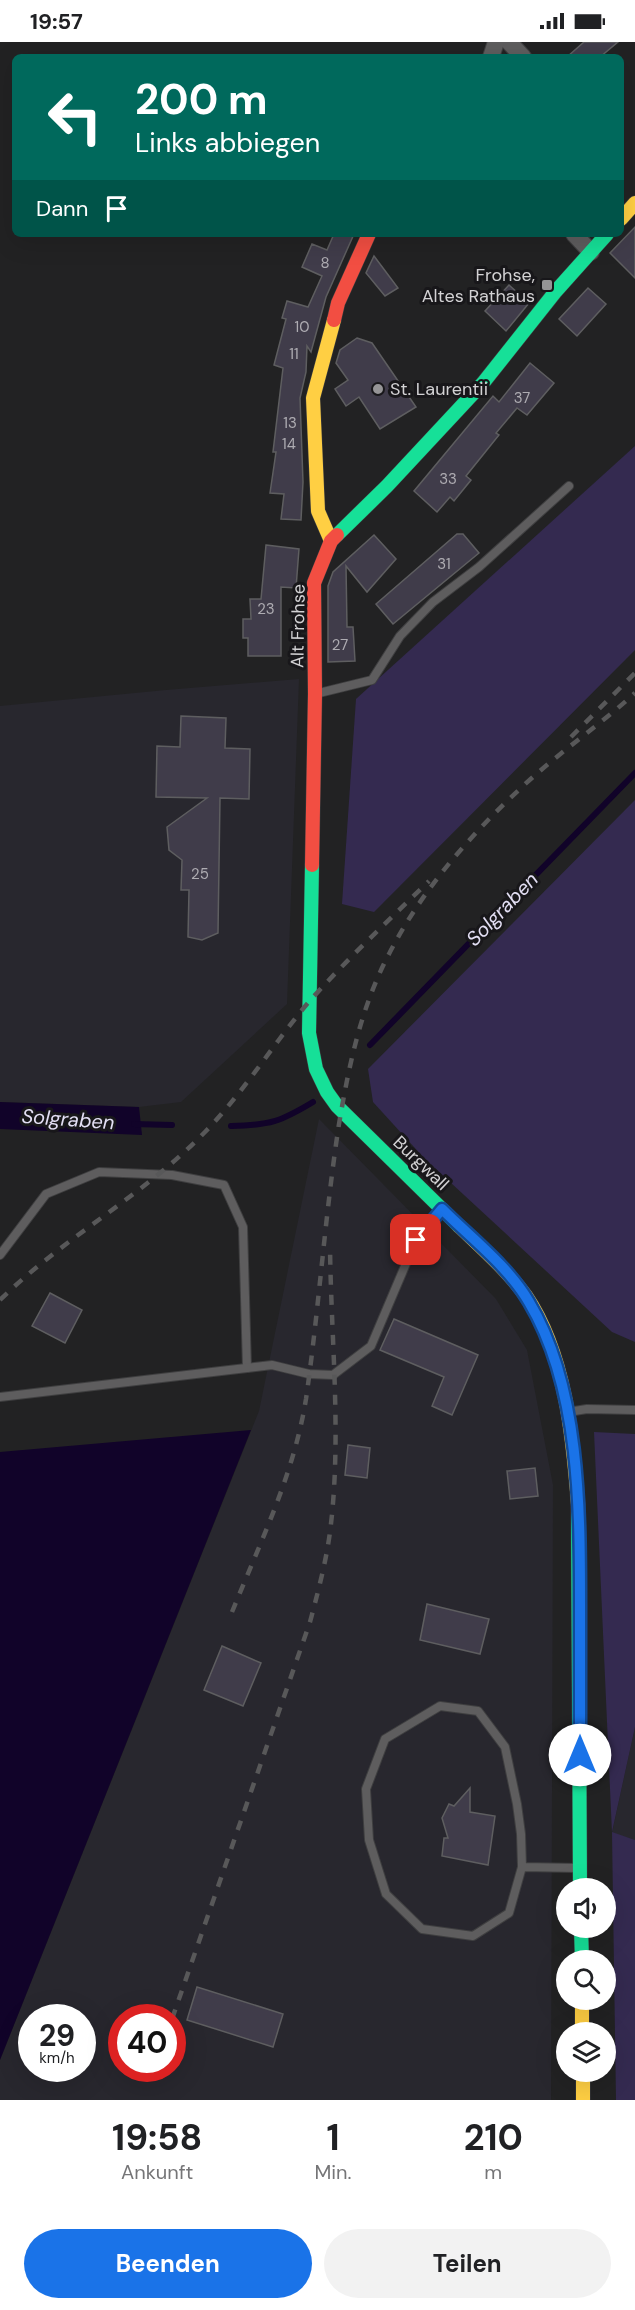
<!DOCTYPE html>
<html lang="de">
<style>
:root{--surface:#fff;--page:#f2f2f2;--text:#202124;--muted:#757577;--accent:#1a73e8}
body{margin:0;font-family:"DM Sans",sans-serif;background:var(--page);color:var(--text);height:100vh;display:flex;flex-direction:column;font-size:22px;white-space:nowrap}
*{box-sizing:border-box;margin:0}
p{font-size:20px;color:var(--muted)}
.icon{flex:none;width:33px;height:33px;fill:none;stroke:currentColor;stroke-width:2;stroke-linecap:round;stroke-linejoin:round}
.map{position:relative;height:2058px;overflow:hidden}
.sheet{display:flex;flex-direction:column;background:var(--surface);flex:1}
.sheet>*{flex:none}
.guide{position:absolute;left:12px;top:12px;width:612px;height:183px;border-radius:9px;box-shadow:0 6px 24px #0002;background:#00695c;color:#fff;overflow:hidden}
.fabs{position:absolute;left:556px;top:1836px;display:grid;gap:12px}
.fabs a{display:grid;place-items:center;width:60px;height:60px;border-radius:50%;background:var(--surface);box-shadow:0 6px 24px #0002;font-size:30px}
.speed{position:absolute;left:18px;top:1962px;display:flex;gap:12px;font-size:30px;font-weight:700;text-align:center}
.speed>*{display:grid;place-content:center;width:78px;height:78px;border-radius:50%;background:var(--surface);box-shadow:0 6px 24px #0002;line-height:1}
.speed small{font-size:15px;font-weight:400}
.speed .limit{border:9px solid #d22;background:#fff;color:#111}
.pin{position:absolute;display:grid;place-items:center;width:51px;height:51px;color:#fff;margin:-26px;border-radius:12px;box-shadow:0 3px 9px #0006}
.me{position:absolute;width:66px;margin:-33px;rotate:0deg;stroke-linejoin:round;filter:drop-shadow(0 0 4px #0008)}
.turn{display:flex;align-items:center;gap:21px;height:126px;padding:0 24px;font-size:27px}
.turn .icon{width:78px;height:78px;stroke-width:2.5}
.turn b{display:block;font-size:42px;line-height:51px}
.then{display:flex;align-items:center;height:57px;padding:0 24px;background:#0003;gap:12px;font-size:22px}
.eta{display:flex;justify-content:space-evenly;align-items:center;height:102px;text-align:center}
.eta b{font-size:36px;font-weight:700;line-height:42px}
.cta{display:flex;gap:12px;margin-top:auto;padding:12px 24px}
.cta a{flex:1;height:69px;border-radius:36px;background:var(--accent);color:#fff;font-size:24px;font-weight:700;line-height:69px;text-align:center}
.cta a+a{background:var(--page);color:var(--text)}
.status{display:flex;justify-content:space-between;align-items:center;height:42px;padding:0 30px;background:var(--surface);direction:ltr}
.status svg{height:16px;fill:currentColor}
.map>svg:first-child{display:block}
</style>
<div class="status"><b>19:57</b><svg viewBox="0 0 49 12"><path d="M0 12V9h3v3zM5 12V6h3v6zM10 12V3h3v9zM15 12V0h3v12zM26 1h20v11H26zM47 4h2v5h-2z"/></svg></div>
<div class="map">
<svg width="635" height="2058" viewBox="0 0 635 2058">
<rect width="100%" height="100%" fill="#222223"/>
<g fill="#28272e" fill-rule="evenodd">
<path d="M 299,637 L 287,962 L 181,1060 L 139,1065 L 0,1060 L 0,664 L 166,648 Z"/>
<path d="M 319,1077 L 496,1257 L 527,1308 L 553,1443 L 551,2058 L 0,2058 L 0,2018 L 259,1369 ZM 32,1976 L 82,1976 L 82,2026 L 32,2026 ZM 122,1976 L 172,1976 L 172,2026 L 122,2026 Z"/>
<path d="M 635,1685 L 635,1798 L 612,1791 Z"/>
</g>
<g fill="#342a50">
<path d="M 635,404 L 635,608 L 374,870 L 342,862 L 356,657 Z"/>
<path d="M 635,758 L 635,1300 L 612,1290 L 424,1116 L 373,1060 L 368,1027 Z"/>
<path d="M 594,1390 L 635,1392 L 635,1685 L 612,1790 L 635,1798 L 635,2058 L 616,2058 L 612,1791 Z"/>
</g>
<g fill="#110329">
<path d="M 0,1060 L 139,1065 L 142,1093 L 0,1087 Z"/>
<path d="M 251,1388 L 0,2018 L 0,1410 Z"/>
</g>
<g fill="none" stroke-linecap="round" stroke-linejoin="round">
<g stroke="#110329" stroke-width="6">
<path d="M 370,1003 L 635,731"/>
<path d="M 134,1082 L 172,1083"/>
<path d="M 231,1084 C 270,1083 280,1080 313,1060"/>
</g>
</g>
<g fill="#403c4a" stroke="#5e5e60" stroke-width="1.5">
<path d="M 584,0 L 618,0 L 600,15 L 567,15 Z"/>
<path d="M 635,185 L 635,236 L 610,211 Z"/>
<path d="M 334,192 L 354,192 L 326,255 L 311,310 L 307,304 L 306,330 L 300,356 L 303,440 L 301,478 L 281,477 L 284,452 L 270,451 L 276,410 L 273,410 L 283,326 L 274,323 L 286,277 L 282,276 L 287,259 L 308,265 L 322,234 L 302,225 L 312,202 L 327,208 Z"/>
<path d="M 374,214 L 398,246 L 385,254 L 366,231 Z"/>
<path d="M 509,243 L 529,261 L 506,289 L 485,269 Z"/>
<path d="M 588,246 L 606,262 L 577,294 L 559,277 Z"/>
<path d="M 357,296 L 372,301 L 416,365 L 380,387 L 359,355 L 346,364 L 335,347 L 348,338 L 336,321 L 340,308 Z"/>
<path d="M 530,321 L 554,341 L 527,373 L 517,366 L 496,391 L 499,393 L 466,434 L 471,438 L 454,459 L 450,455 L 437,470 L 414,449 L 493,354 L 499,360 Z"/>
<path d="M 457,492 L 463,492 L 479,511 L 393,582 L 376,562 Z"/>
<path d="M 374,493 L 396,517 L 367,550 L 346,524 L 347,585 L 353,585 L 355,619 L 328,620 L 328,544 L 333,530 Z"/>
<path d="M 266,503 L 299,507 L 296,546 L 281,545 L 281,614 L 248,614 L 248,596 L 243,596 L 243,577 L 251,577 L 250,557 L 261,557 Z"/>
<path d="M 181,674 L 226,676 L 225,706 L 250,707 L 249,757 L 220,756 L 218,891 L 202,898 L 188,895 L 189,848 L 181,848 L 182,818 L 169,808 L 167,785 L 207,756 L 156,755 L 157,704 L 180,705 Z"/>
<path d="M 50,1251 L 82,1268 L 65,1301 L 32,1284 Z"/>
<path d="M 394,1277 L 478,1313 L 452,1373 L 432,1364 L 444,1335 L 380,1308 Z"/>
<path d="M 348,1403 L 370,1406 L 367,1436 L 345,1433 Z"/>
<path d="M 535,1426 L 538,1454 L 510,1457 L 507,1429 Z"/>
<path d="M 427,1562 L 489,1577 L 480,1612 L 420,1598 Z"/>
<path d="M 222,1604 L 261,1621 L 243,1664 L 204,1648 Z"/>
<path d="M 470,1746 L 470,1770 L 495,1774 L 488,1823 L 442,1814 L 444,1796 L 448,1796 L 442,1776 L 449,1762 L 454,1764 Z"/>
<path d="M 197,1945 L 283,1972 L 273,2005 L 187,1978 Z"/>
</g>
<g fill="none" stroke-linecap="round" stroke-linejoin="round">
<g stroke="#3f3f40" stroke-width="10">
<g id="lane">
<path d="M 315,652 L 372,638 L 400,594 L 433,560 L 479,525 L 569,444"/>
<path d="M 0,1213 L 46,1152 L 99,1130 L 172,1133 L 224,1143 L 243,1185 L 247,1326"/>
<path d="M 0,1355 L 272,1323 L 309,1332 L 333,1333 L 371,1304 L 416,1198 L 442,1167"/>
<path d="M 568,1370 L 587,1367 L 635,1368"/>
<path d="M 522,1825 L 509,1871 L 473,1894 L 422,1887 L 386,1852 L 369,1798 L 366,1747 L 385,1697 L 440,1664 L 478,1669 L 505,1705 L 517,1762 L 521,1792 L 522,1825 L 579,1826"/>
</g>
</g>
<g stroke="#3f3f40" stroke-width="18">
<g id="street">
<path d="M 509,0 L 523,15"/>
<path d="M 491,15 L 496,0"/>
<path d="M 574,192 L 591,210"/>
</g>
</g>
<g stroke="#3f3f40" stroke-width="15">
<g id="fast">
<path d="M 337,493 L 387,444 L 483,341 L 556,249 L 607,192"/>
<path d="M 312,823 L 309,991 L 316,1027 L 327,1050 L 337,1064 L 459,1184"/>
<path d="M 578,1462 L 580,1846"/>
<path d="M 581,1886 L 582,1918"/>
</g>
</g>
<g stroke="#3f3f40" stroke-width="15">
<g id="slow">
<path d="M 621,177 L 635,161"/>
<path d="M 331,499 L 318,469 L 313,356 L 334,278"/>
<path d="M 459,1184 C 482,1206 507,1228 526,1254 C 565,1311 573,1395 578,1462"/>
<path d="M 582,1958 L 582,1990"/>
<path d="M 583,2030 L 583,2058"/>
</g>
</g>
<g stroke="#3f3f40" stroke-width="15">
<g id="jam">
<path d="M 334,278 L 338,261 L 369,192"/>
<path d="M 312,823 L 315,652 L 314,541 L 331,499 L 337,493"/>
</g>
</g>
<use href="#lane" stroke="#5e5d5e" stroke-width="8"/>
<use href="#street" stroke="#5e5d5e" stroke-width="16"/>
<use href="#fast" stroke="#16e098" stroke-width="14"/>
<use href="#slow" stroke="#ffcf43" stroke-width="14"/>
<use href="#jam" stroke="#f24e42" stroke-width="14"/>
<g stroke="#585859" stroke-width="4.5" stroke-dasharray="10 10" stroke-linecap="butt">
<path d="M 571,695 L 635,631"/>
<path d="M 0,1258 C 63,1196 143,1154 205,1090 C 243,1051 272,1004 307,962 C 345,919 388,879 429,839"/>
<path d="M 232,1570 C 260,1501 294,1432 306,1357 C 319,1266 325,1173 339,1082 C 349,1023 361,965 389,912 C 421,849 471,792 522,745 C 558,711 599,684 635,651"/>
<path d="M 172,1977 L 310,1580 C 318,1550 326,1520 330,1490 C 342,1396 331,1299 330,1204"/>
</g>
</g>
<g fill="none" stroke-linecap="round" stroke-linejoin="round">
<g stroke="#114b97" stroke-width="15">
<path id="route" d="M 416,1198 L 442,1167 C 471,1196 508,1224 529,1260 C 580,1345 580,1466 580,1562 C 580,1612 580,1663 580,1713"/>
</g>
<use href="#route" stroke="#1a73e8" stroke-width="10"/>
</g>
<g fill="#959496" stroke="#18171a" stroke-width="2">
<rect x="541" y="237" width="12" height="12" rx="3"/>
<circle cx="378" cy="347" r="6"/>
</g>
<g text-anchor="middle" stroke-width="6" stroke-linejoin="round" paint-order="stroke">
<g font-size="15" fill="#aeacb2">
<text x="325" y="226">8</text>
<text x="302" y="290">10</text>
<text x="294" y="317">11</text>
<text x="522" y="361">37</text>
<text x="290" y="386">13</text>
<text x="289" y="407">14</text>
<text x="448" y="442">33</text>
<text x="444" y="527">31</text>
<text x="266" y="572">23</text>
<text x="340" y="608">27</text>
<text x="200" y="837">25</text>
</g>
<g font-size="18" fill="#d3d2d4" stroke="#18171a" text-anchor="end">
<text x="535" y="239">Frohse,<tspan x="535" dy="21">Altes Rathaus</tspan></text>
<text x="390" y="353" text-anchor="start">St. Laurentii</text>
</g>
<g font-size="18" fill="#d3d2d4" stroke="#18171a">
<text transform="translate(298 584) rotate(-89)" y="6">Alt Frohse</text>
<text transform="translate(421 1121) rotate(44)" y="6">Burgwall</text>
</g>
<g font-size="20" font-style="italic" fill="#e3dff4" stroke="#18171a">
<text transform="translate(502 867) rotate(-46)" y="7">Solgraben</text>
<text transform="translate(68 1077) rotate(4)" y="7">Solgraben</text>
</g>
</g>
</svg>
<div class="fabs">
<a><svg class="icon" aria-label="sound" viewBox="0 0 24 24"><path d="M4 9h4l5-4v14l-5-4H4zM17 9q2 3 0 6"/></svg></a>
<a><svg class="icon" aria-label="search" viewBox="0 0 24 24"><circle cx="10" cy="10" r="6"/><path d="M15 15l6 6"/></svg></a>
<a><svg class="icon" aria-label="layers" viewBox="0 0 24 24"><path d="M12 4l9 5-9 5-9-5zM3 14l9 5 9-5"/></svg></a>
</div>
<div class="speed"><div>29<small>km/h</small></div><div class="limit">40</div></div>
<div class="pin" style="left:416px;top:1198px;background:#d93025"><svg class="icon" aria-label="arrive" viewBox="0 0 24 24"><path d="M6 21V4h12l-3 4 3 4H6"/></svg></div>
<svg class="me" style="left:580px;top:1713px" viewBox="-20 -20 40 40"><circle r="19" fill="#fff"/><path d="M0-13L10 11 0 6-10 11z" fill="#1a73e8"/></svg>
<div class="guide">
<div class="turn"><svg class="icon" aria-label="left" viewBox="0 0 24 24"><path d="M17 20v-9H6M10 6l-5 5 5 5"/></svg><div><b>200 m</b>Links abbiegen</div></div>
<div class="then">Dann<svg class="icon" aria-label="arrive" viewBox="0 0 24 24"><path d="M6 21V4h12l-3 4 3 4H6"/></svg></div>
</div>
</div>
<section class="sheet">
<div class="eta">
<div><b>19:58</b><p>Ankunft</p></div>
<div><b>1</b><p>Min.</p></div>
<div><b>210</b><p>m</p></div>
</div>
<div class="cta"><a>Beenden</a><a>Teilen</a></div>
</section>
